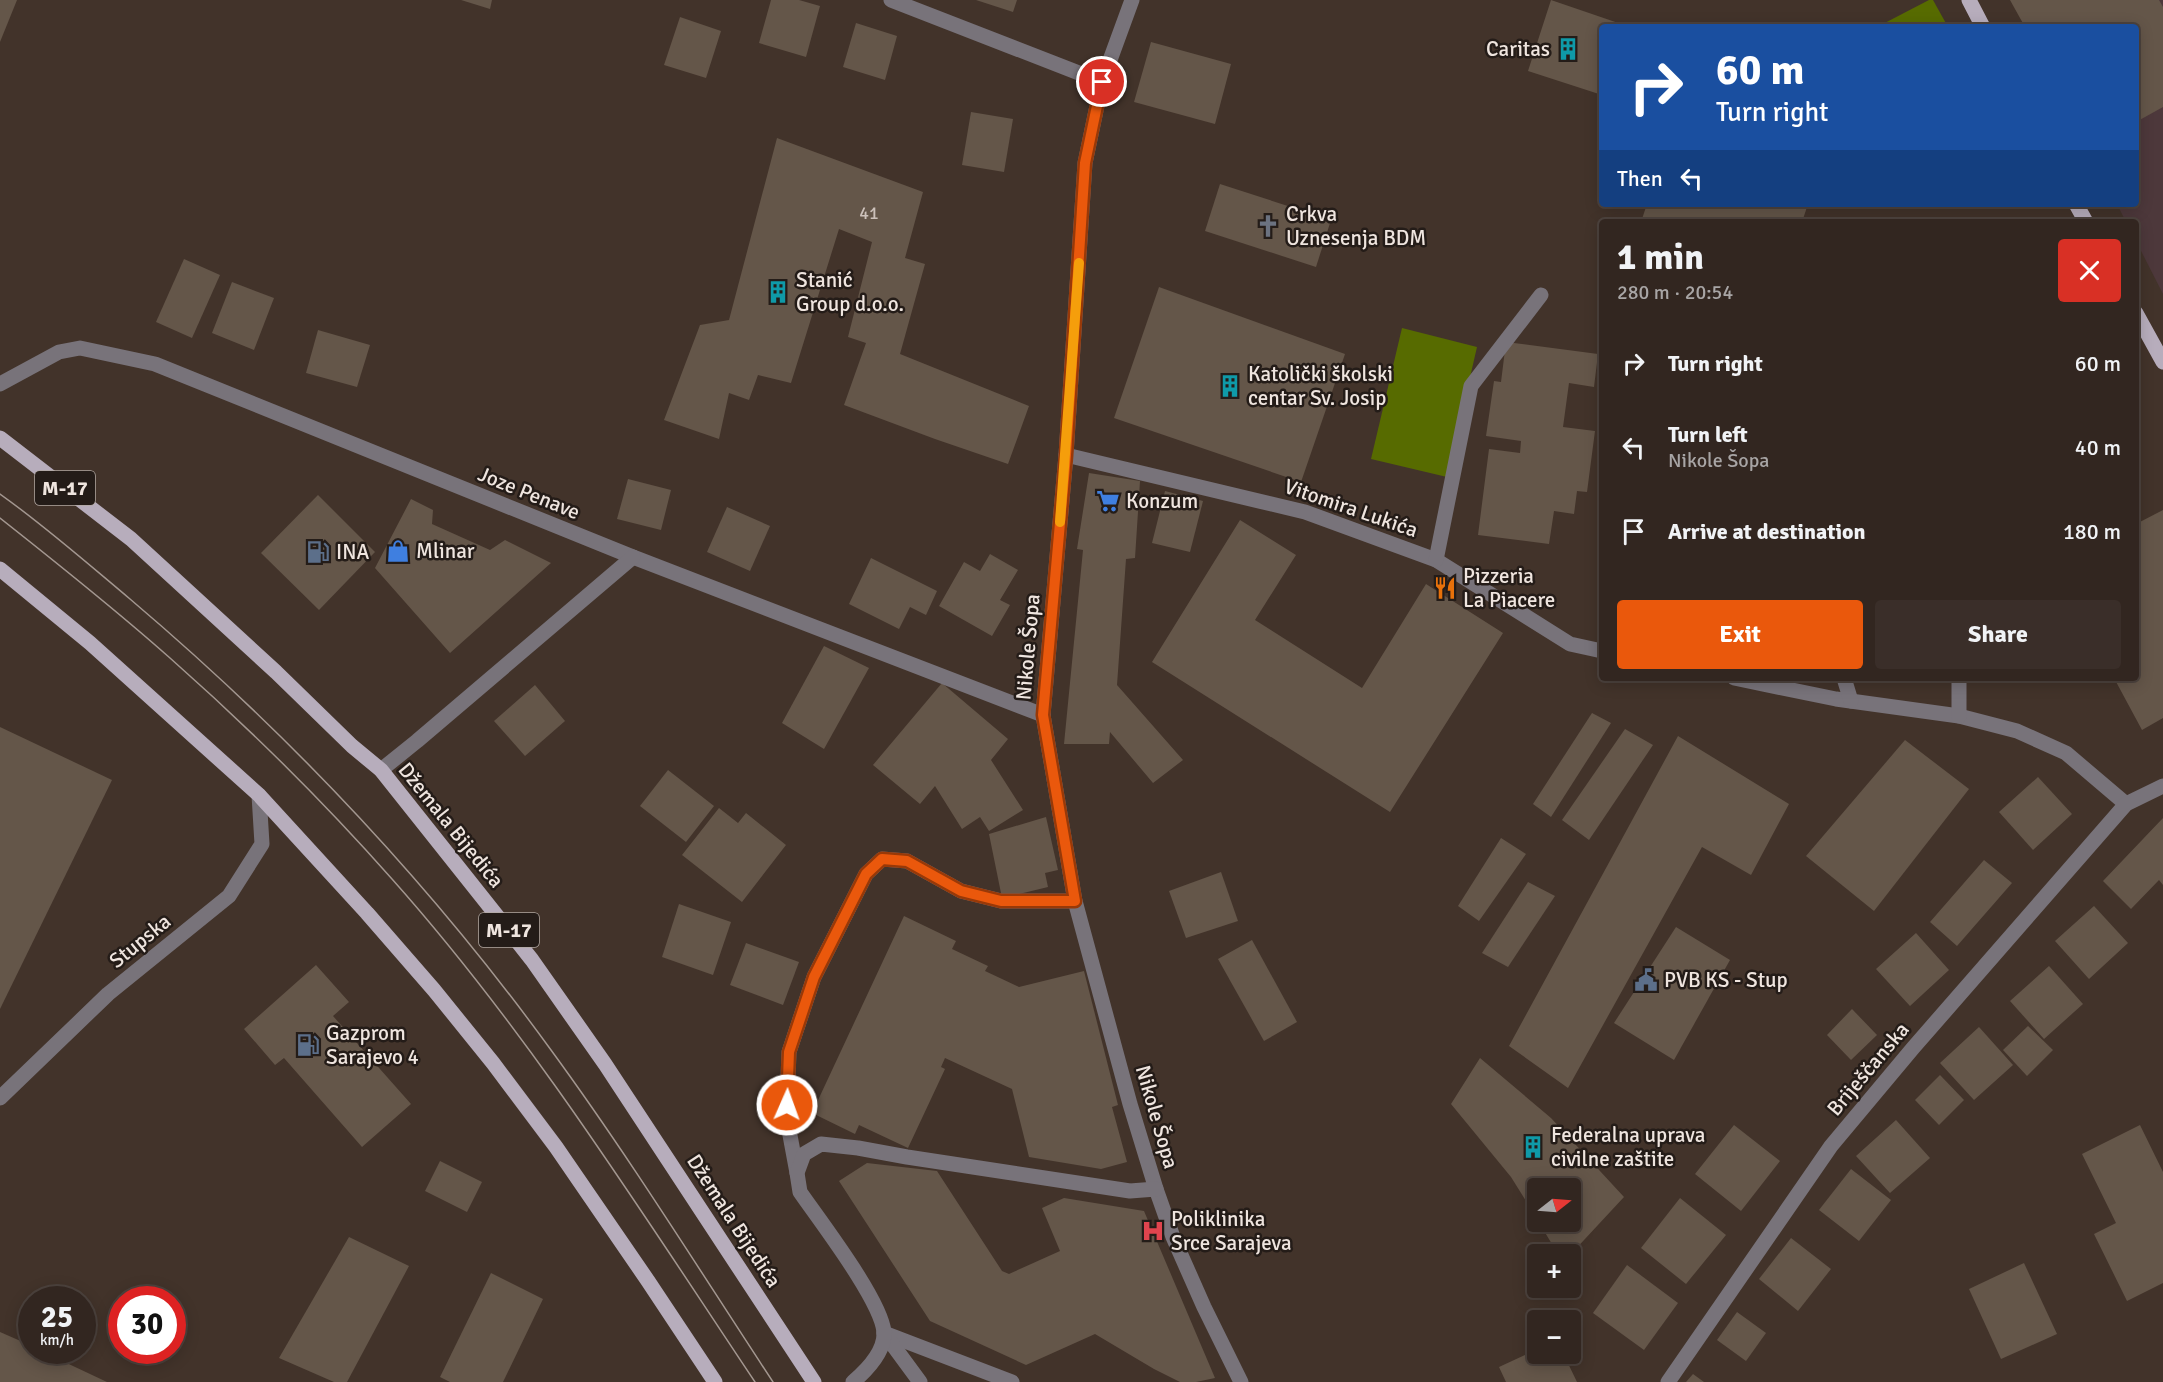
<!DOCTYPE html>
<meta charset="utf-8">
<style>
:root{--surface:#322620;--page:#3a2e29;--text:#f1f3f6;--muted:#a8a5a5;--line:#4d433e;--accent:#ea580c}
body{margin:0;font-family:Signika,sans-serif;background:var(--page);color:var(--text);height:100vh;display:flex;flex-direction:column;font-size:22px;white-space:nowrap}
*{box-sizing:border-box;margin:0}
p{font-size:20px;color:var(--muted)}
.icon{flex:none;width:33px;height:33px;fill:none;stroke:currentColor;stroke-width:2;stroke-linecap:round;stroke-linejoin:round}
.map{position:relative;flex:1;overflow:hidden}
.drawer{position:absolute;left:1599px;top:219px;width:540px;height:462px;display:flex;flex-direction:column;background:var(--surface);border-radius:6px;box-shadow:0 3px 15px #0003,0 0 0 2px var(--line)}
.drawer>*{flex:none}
.top-card{position:absolute;left:1599px;top:24px;width:540px;height:183px;border-radius:6px;box-shadow:0 3px 15px #0003,0 0 0 2px var(--line);background:#1a4fa0;color:#fff;overflow:hidden}
.needle{width:39px;rotate:73deg}
.tools{position:absolute;left:1527px;top:1178px;display:grid;gap:12px}
.tools a{display:grid;place-items:center;width:54px;height:54px;border-radius:6px;background:var(--surface);box-shadow:0 3px 15px #0003,0 0 0 2px var(--line);font-size:30px}
.speed{position:absolute;left:18px;top:1286px;display:flex;gap:12px;font-size:30px;font-weight:700;text-align:center}
.speed>*{display:grid;place-content:center;width:78px;height:78px;border-radius:50%;background:var(--surface);box-shadow:0 3px 15px #0003,0 0 0 2px var(--line);line-height:1}
.speed small{font-size:15px;font-weight:400}
.speed .limit{border:9px solid #d22;background:#fff;color:#111}
.pin{position:absolute;display:grid;place-items:center;width:51px;height:51px;color:#fff;margin:-26px;border:3px solid #fff;border-radius:50%;box-shadow:0 2px 6px #0007}
.me{position:absolute;width:66px;margin:-33px;rotate:2deg;stroke-linejoin:round;filter:drop-shadow(0 0 4px #0008)}
.turn{display:flex;align-items:center;gap:21px;height:126px;padding:0 18px;font-size:27px}
.turn .icon{width:78px;height:78px;stroke-width:2.5}
.turn b{display:block;font-size:42px;line-height:51px}
.then{display:flex;align-items:center;height:57px;padding:0 18px;background:#0003;gap:12px;font-size:22px}
.round{display:grid;place-items:center;flex:none;width:63px;height:63px;border-radius:6px;background:var(--page)}
.overview{display:flex;align-items:center;justify-content:space-between;height:102px;padding:0 18px}
h1{font-size:36px;font-weight:800;line-height:45px}
.action{display:flex;gap:12px;margin-top:auto;padding:12px 18px}
.action a{flex:1;height:69px;border-radius:6px;background:var(--accent);color:#fff;font-size:24px;font-weight:800;line-height:69px;text-align:center}
.action a+a{background:var(--page);color:var(--text)}
ul{padding:0;list-style:none}
li{display:flex;align-items:center;gap:18px;height:84px;padding:0 18px}
li div{flex:1}
li b{display:block;font-size:22px}
li em{font-style:normal}
.map>svg:first-child{display:block}
</style>
<div class="map">
<svg width="2163" height="1382" viewBox="0 0 2163 1382">
<rect width="100%" height="100%" fill="#42332a"/>
<path fill="#4d383b" d="M 2014,0 L 2163,0 L 2163,294 L 2136,241 L 2136,222 L 2126,222 L 2117,204 L 2136,204 L 2136,27 Z"/>
<g fill="#576b00">
<path d="M 1929,0 L 1933,0 L 1948,27 L 1877,27 Z"/>
<path d="M 1402,328 L 1477,347 L 1447,477 L 1371,459 Z"/>
</g>
<g fill="#645649">
<path d="M 0,0 L 17,0 L 0,42 Z"/>
<path d="M 461,0 L 492,0 L 490,9 Z"/>
<path d="M 771,0 L 799,0 L 820,6 L 806,57 L 759,43 Z"/>
<path d="M 976,0 L 1017,0 L 1013,12 Z"/>
<path d="M 1551,0 L 1630,27 L 1602,27 L 1602,95 L 1528,71 Z"/>
<path d="M 2010,0 L 2159,0 L 2163,7 L 2163,107 L 2136,122 L 2136,27 L 2025,27 Z"/>
<path d="M 680,17 L 721,31 L 706,78 L 664,65 Z"/>
<path d="M 856,23 L 897,36 L 885,80 L 843,67 Z"/>
<path d="M 1151,42 L 1231,64 L 1215,124 L 1134,102 Z"/>
<path d="M 971,112 L 1013,119 L 1004,172 L 962,165 Z"/>
<path d="M 777,138 L 923,192 L 905,258 L 925,264 L 900,354 L 1029,406 L 1008,464 L 935,439 L 844,405 L 866,343 L 848,337 L 872,242 L 839,229 L 791,383 L 758,375 L 749,400 L 729,393 L 719,439 L 664,420 L 700,325 L 729,320 Z"/>
<path d="M 1220,184 L 1331,220 L 1316,267 L 1205,231 Z"/>
<path d="M 1647,204 L 1808,204 L 1802,222 L 1641,222 Z"/>
<path d="M 184,259 L 220,275 L 192,338 L 156,322 Z"/>
<path d="M 232,282 L 274,298 L 254,350 L 212,333 Z"/>
<path d="M 1159,287 L 1345,354 L 1301,482 L 1114,418 Z"/>
<path d="M 1599,312 L 1602,312 L 1602,336 L 1597,336 Z"/>
<path d="M 318,330 L 370,345 L 357,387 L 306,373 Z"/>
<path d="M 1506,342 L 1598,354 L 1594,387 L 1569,383 L 1563,427 L 1595,431 L 1587,492 L 1577,491 L 1574,514 L 1554,511 L 1549,544 L 1478,535 L 1489,449 L 1520,453 L 1521,441 L 1486,436 L 1494,381 L 1501,382 Z"/>
<path d="M 1089,473 L 1140,481 L 1135,558 L 1126,559 L 1117,685 L 1183,760 L 1153,783 L 1110,732 L 1109,744 L 1064,744 L 1083,550 L 1077,549 Z"/>
<path d="M 628,479 L 671,490 L 661,530 L 617,519 Z"/>
<path d="M 1165,491 L 1203,501 L 1190,552 L 1152,543 Z"/>
<path d="M 318,495 L 375,552 L 319,610 L 261,553 Z"/>
<path d="M 411,499 L 433,510 L 432,524 L 490,550 L 505,540 L 551,563 L 450,653 L 375,568 Z"/>
<path d="M 727,507 L 770,526 L 750,571 L 707,552 Z"/>
<path d="M 2163,510 L 2163,718 L 2142,730 L 2114,678 L 2136,678 L 2136,524 Z"/>
<path d="M 1240,520 L 1296,555 L 1255,620 L 1362,688 L 1426,584 L 1503,633 L 1390,812 L 1152,662 Z"/>
<path d="M 990,554 L 1018,570 L 1000,600 L 1010,605 L 992,636 L 939,606 L 964,562 L 980,571 Z"/>
<path d="M 871,558 L 937,591 L 926,615 L 910,607 L 899,629 L 849,604 Z"/>
<path d="M 824,646 L 869,668 L 824,749 L 782,723 Z"/>
<path d="M 942,683 L 1008,739 L 991,760 L 1023,810 L 989,831 L 980,817 L 962,829 L 935,786 L 920,804 L 873,765 Z"/>
<path d="M 535,685 L 565,721 L 525,756 L 494,721 Z"/>
<path d="M 1592,713 L 1611,723 L 1551,817 L 1533,804 Z"/>
<path d="M 0,727 L 112,780 L 0,1009 Z"/>
<path d="M 1625,729 L 1653,745 L 1589,840 L 1562,820 Z"/>
<path d="M 1678,736 L 1789,804 L 1751,875 L 1702,847 L 1568,1088 L 1509,1046 Z"/>
<path d="M 1905,740 L 1969,789 L 1874,911 L 1806,856 Z"/>
<path d="M 668,770 L 714,806 L 686,842 L 640,806 Z"/>
<path d="M 2038,777 L 2072,814 L 2033,850 L 1999,812 Z"/>
<path d="M 719,808 L 738,823 L 746,813 L 786,845 L 742,902 L 682,855 Z"/>
<path d="M 1046,817 L 1058,870 L 1045,873 L 1048,887 L 1002,898 L 989,834 Z"/>
<path d="M 2163,818 L 2163,885 L 2159,880 L 2131,909 L 2103,881 Z"/>
<path d="M 1501,838 L 1526,854 L 1479,921 L 1458,906 Z"/>
<path d="M 1984,860 L 2012,883 L 1957,946 L 1930,922 Z"/>
<path d="M 1221,872 L 1238,921 L 1186,938 L 1169,891 Z"/>
<path d="M 1528,882 L 1555,896 L 1508,967 L 1482,953 Z"/>
<path d="M 679,904 L 731,922 L 713,975 L 662,957 Z"/>
<path d="M 2094,906 L 2128,943 L 2089,979 L 2055,941 Z"/>
<path d="M 904,916 L 956,941 L 952,949 L 988,966 L 985,971 L 1019,987 L 1084,971 L 1118,1105 L 1112,1107 L 1127,1162 L 1101,1169 L 1029,1157 L 1012,1089 L 945,1058 L 941,1067 L 945,1069 L 908,1148 L 859,1125 L 855,1134 L 812,1113 Z"/>
<path d="M 1676,927 L 1730,960 L 1674,1060 L 1614,1023 Z"/>
<path d="M 1916,933 L 1949,970 L 1910,1006 L 1876,969 Z"/>
<path d="M 1252,940 L 1297,1022 L 1264,1041 L 1218,959 Z"/>
<path d="M 746,943 L 799,962 L 783,1005 L 730,985 Z"/>
<path d="M 316,965 L 349,1002 L 333,1016 L 411,1104 L 362,1147 L 284,1058 L 275,1065 L 244,1029 Z"/>
<path d="M 2049,966 L 2083,1004 L 2044,1039 L 2010,1001 Z"/>
<path d="M 1852,1009 L 1877,1035 L 1851,1060 L 1827,1035 Z"/>
<path d="M 2028,1026 L 2053,1050 L 2027,1076 L 2003,1050 Z"/>
<path d="M 1979,1027 L 2013,1065 L 1974,1100 L 1940,1063 Z"/>
<path d="M 1480,1058 L 1551,1118 L 1624,1197 L 1571,1254 L 1558,1254 L 1538,1221 L 1570,1221 L 1570,1188 L 1538,1188 L 1538,1220 L 1511,1177 L 1451,1104 Z"/>
<path d="M 1940,1075 L 1964,1100 L 1939,1125 L 1915,1100 Z"/>
<path d="M 1896,1120 L 1930,1158 L 1890,1193 L 1856,1156 Z"/>
<path d="M 1734,1125 L 1780,1161 L 1741,1211 L 1695,1174 Z"/>
<path d="M 2140,1125 L 2163,1172 L 2163,1283 L 2127,1301 L 2094,1234 L 2116,1223 L 2082,1154 Z"/>
<path d="M 440,1161 L 482,1182 L 467,1212 L 425,1191 Z"/>
<path d="M 867,1163 L 937,1171 L 1002,1271 L 1009,1274 L 1060,1251 L 1042,1208 L 1064,1198 L 1144,1211 L 1215,1378 L 1196,1382 L 1180,1382 L 1154,1369 L 1095,1334 L 1026,1365 L 930,1321 L 839,1181 Z"/>
<path d="M 1851,1169 L 1891,1200 L 1859,1241 L 1819,1210 Z"/>
<path d="M 1680,1198 L 1726,1235 L 1686,1284 L 1641,1248 Z"/>
<path d="M 349,1237 L 409,1266 L 347,1382 L 334,1382 L 279,1358 Z"/>
<path d="M 1791,1238 L 1831,1269 L 1798,1311 L 1759,1279 Z"/>
<path d="M 2024,1263 L 2057,1334 L 2001,1359 L 1969,1289 Z"/>
<path d="M 1627,1265 L 1678,1303 L 1644,1350 L 1593,1313 Z"/>
<path d="M 491,1273 L 543,1299 L 503,1382 L 450,1382 L 440,1377 Z"/>
<path d="M 1737,1312 L 1766,1333 L 1746,1361 L 1717,1340 Z"/>
<path d="M 0,1332 L 32,1346 L 32,1350 L 39,1350 L 107,1382 L 0,1382 Z"/>
<path d="M 1538,1349 L 1538,1353 L 1563,1353 L 1577,1382 L 1506,1382 L 1499,1367 Z"/>
<path d="M 1693,1374 L 1704,1382 L 1686,1382 Z"/>
</g>
<g fill="none" stroke-linecap="round" stroke-linejoin="round">
<g stroke="#78737a" stroke-width="15">
<path d="M 891,0 L 1102,82"/>
<path d="M 1132,0 L 1102,82 L 1085,163 L 1066,455 L 1043,715 L 1075,901 L 1130,1104 L 1156,1189 L 1173,1237 L 1204,1307 L 1241,1382"/>
<path d="M 0,384 L 59,352 L 80,348 L 155,364 L 633,557 L 1043,715"/>
<path d="M 1066,455 L 1305,512 L 1436,560 L 1570,644 L 1602,651"/>
<path d="M 1436,560 L 1471,386 L 1541,295"/>
<path d="M 1734,678 L 1836,699 L 1959,716 L 2017,731 L 2066,753 L 2126,804"/>
<path d="M 1844,678 L 1851,701"/>
<path d="M 1959,678 L 1959,716"/>
<path d="M 381,770 L 417,741 L 633,557"/>
<path d="M 0,1098 L 108,994 L 229,896 L 262,844 L 259,795"/>
<path d="M 797,1173 L 789,1130 L 787,1105 L 789,1052 L 814,977 L 866,874 L 882,859 L 907,861 L 961,891 L 1001,901 L 1075,901"/>
<path d="M 884,1333 L 1012,1382"/>
<path d="M 884,1333 L 920,1382"/>
<path d="M 853,1382 C 867,1370 885,1352 884,1332 C 881,1300 820,1221 800,1192 L 797,1173 L 804,1154 L 821,1144 L 858,1148 L 907,1157 L 1130,1191 L 1156,1189"/>
<path d="M 1668,1382 L 1831,1146 L 1913,1048 L 2126,804 L 2163,786"/>
</g>
<g stroke="#b7adbc" stroke-width="15">
<path d="M 1969,0 L 1983,27"/>
<path d="M 2076,204 L 2086,222"/>
<path d="M 2136,313 L 2163,362"/>
<path d="M 0,438 L 131,539 L 276,672 L 352,746 L 381,770 L 532,960 L 605,1064 L 814,1382"/>
<path d="M 0,569 L 90,643 L 259,795 L 367,913 L 434,990 L 493,1063 L 556,1147 L 648,1281 L 715,1382"/>
</g>
<g stroke="#a39790" stroke-width="1.5">
<path d="M 0,494 C 45,526 87,563 130,599 C 288,733 429,882 551,1050 C 630,1158 700,1271 773,1382"/>
<path d="M 0,518 C 57,563 115,609 170,658 C 248,727 323,801 392,879 C 530,1034 640,1210 755,1382"/>
</g>
</g>
<g fill="none" stroke-linecap="round" stroke-linejoin="round">
<g stroke="#983908" stroke-width="15">
<path id="route" d="M 787,1105 L 789,1052 L 814,977 L 866,874 L 882,859 L 907,861 L 961,891 L 1001,901 L 1075,901 L 1043,715 L 1066,455 L 1085,163 L 1102,82"/>
</g>
<use href="#route" stroke="#ea580c" stroke-width="10"/>
<path stroke="#f59e0b" stroke-width="10" d="M 1060,522 L 1079,263"/>
</g>
<defs>
<g id="building-bare" transform="scale(1.8)"><path d="M-4-6H4V6H1V3H-1V6H-4ZM-2.5-4.3h1.7v1.8h-1.7ZM.8-4.3h1.7v1.8H.8ZM-2.5-1h1.7V.8h-1.7ZM.8-1h1.7V.8H.8Z" fill="#0f9aa8" stroke="#241c18" stroke-width="2.5" paint-order="stroke"/></g>
<g id="church-bare" transform="scale(1.8)"><path d="M-1.2-6h2.4v3.5h3.3v2.4h-3.3V6h-2.4V-.1h-3.3v-2.4h3.3Z" fill="#6b7280" stroke="#241c18" stroke-width="2.5" paint-order="stroke"/></g>
<g id="supermarket-bare" transform="scale(1.8)"><path d="M-6-5.5h2.5l.6 2H6L4.5 2H-2.5L-4.4-4H-6ZM-1.5 3.2a1.3 1.3 0 1 0 .1 0ZM3 3.2a1.3 1.3 0 1 0 .1 0Z" fill="#3f7fe0" stroke="#241c18" stroke-width="2.5" paint-order="stroke"/></g>
<g id="shop-bare" transform="scale(1.8)"><path d="M-5-2.5h2.3a2.7 3.5 0 0 1 5.4 0H5L5.5 6h-11ZM-1.5-2.5h3a1.5 2.3 0 0 0-3 0Z" fill="#3f7fe0" stroke="#241c18" stroke-width="2.5" paint-order="stroke"/></g>
<g id="fuel-bare" transform="scale(1.8)"><path d="M-5.5-6h7V0h2V4h1.3V-2.5L3-4.5l.8-.8L6-3V5H2.5V1h-1V6h-7ZM-4.2-4.7v3.2H.2V-4.7Z" fill="#5c6f8a" stroke="#241c18" stroke-width="2.5" paint-order="stroke"/></g>
<g id="restaurant-bare" transform="scale(1.8)"><path d="M-5-6h1v4h1v-4h1v4h1v-4h1v5L-1.5 .5V6h-2V.5L-5-1ZM5-6V6H3V1.5H1.5Q1.5-4 5-6Z" fill="#e8710a" stroke="#241c18" stroke-width="2.5" paint-order="stroke"/></g>
<g id="civic-bare" transform="scale(1.8)"><path d="M-.6-6.5H3V-4.5H.6V-3L4-1V1h2V6H-6V1h2V-1L-.6-3ZM-1.2 2.5V6h2.4V2.5Z" fill="#5c6f8a" stroke="#241c18" stroke-width="2.5" paint-order="stroke"/></g>
<g id="hospital-bare" transform="scale(1.8)"><path d="M-5-5h3v3.5h4V-5h3V5h-3V1.5h-4V5h-3Z" fill="#e0444e" stroke="#241c18" stroke-width="2.5" paint-order="stroke"/></g>
</defs>
<g fill-rule="evenodd">
<use href="#building-bare" x="1568" y="49"/>
<use href="#church-bare" x="1268" y="226"/>
<use href="#building-bare" x="778" y="292"/>
<use href="#building-bare" x="1230" y="386"/>
<use href="#supermarket-bare" x="1108" y="501"/>
<use href="#shop-bare" x="398" y="551"/>
<use href="#fuel-bare" x="318" y="552"/>
<use href="#restaurant-bare" x="1445" y="588"/>
<use href="#civic-bare" x="1646" y="980"/>
<use href="#fuel-bare" x="308" y="1045"/>
<use href="#building-bare" x="1533" y="1147"/>
<use href="#hospital-bare" x="1153" y="1231"/>
</g>
<g text-anchor="middle" stroke-width="5" stroke-linejoin="round" paint-order="stroke">
<g font-size="18" fill="#ccc1ba">
<text x="869" y="219">41</text>
</g>
<g fill="#241c18" stroke="#b2a9a3" stroke-width="1.5">
<rect x="35" y="471" width="60" height="34" rx="4.5"/>
<rect x="479" y="913" width="60" height="34" rx="4.5"/>
</g>
<g font-size="20" font-weight="bold" fill="#efe5df">
<text x="65" y="495">M-17</text>
<text x="509" y="937">M-17</text>
</g>
<g font-size="21" fill="#efe5df" stroke="#241c18" text-anchor="start">
<text x="1550" y="56" text-anchor="end">Caritas</text>
<text x="1286" y="221">Crkva<tspan x="1286" dy="24">Uznesenja BDM</tspan></text>
<text x="796" y="287">Stanić<tspan x="796" dy="24">Group d.o.o.</tspan></text>
<text x="1248" y="381">Katolički školski<tspan x="1248" dy="24">centar Sv. Josip</tspan></text>
<text x="1126" y="508">Konzum</text>
<text x="416" y="558">Mlinar</text>
<text x="336" y="559">INA</text>
<text x="1463" y="583">Pizzeria<tspan x="1463" dy="24">La Piacere</tspan></text>
<text x="1664" y="987">PVB KS - Stup</text>
<text x="326" y="1040">Gazprom<tspan x="326" dy="24">Sarajevo 4</tspan></text>
<text x="1551" y="1142">Federalna uprava<tspan x="1551" dy="24">civilne zaštite</tspan></text>
<text x="1171" y="1226">Poliklinika<tspan x="1171" dy="24">Srce Sarajeva</tspan></text>
</g>
<g font-size="21" fill="#efe5df" stroke="#241c18">
<text transform="translate(529 493) rotate(22)" y="7">Joze Penave</text>
<text transform="translate(1351 508) rotate(19)" y="7">Vitomira Lukića</text>
<text transform="translate(1028 647) rotate(-85)" y="7">Nikole Šopa</text>
<text transform="translate(451 825) rotate(51)" y="7">Džemala Bijedića</text>
<text transform="translate(140 941) rotate(-39)" y="7">Stupska</text>
<text transform="translate(1868 1069) rotate(-50)" y="7">Briješčanska</text>
<text transform="translate(1157 1117) rotate(74)" y="7">Nikole Šopa</text>
<text transform="translate(734 1221) rotate(57)" y="7">Džemala Bijedića</text>
</g>
</g>
</svg>
<div class="tools">
<a><svg class="needle" viewBox="-14 -14 28 28"><path d="M0-13l5 13h-10z" fill="#e53935"/><path d="M0 13l5-13h-10z" fill="#a8a5a5"/></svg></a>
<a>+</a>
<a>−</a>
</div>
<div class="speed"><div>25<small>km/h</small></div><div class="limit">30</div></div>
<div class="pin" style="left:1102px;top:82px;background:#d93025"><svg class="icon" aria-label="arrive" viewBox="0 0 24 24"><path d="M6 21V4h12l-3 4 3 4H6"/></svg></div>
<svg class="me" style="left:787px;top:1105px" viewBox="-20 -20 40 40"><circle r="17" fill="#ea580c" stroke="#fff" stroke-width="3"/><path d="M0-11L8 9 0 5-8 9z" fill="#fff"/></svg>
<div class="top-card">
<div class="turn"><svg class="icon" aria-label="right" viewBox="0 0 24 24"><path d="M7 20v-9h11M14 6l5 5-5 5"/></svg><div><b>60 m</b>Turn right</div></div>
<div class="then">Then<svg class="icon" aria-label="left" viewBox="0 0 24 24"><path d="M17 20v-9H6M10 6l-5 5 5 5"/></svg></div>
</div>
<section class="drawer">
<div class="overview"><div><h1>1 min</h1><p>280 m · 20:54</p></div><a class="round" style="background:#d93025;color:#fff"><svg class="icon" aria-label="close" viewBox="0 0 24 24"><path d="M6 6l12 12M18 6L6 18"/></svg></a></div>
<ul>
<li><svg class="icon" aria-label="right" viewBox="0 0 24 24"><path d="M7 20v-9h11M14 6l5 5-5 5"/></svg><div><b>Turn right</b></div><em>60 m</em></li>
<li><svg class="icon" aria-label="left" viewBox="0 0 24 24"><path d="M17 20v-9H6M10 6l-5 5 5 5"/></svg><div><b>Turn left</b><p>Nikole Šopa</p></div><em>40 m</em></li>
<li><svg class="icon" aria-label="arrive" viewBox="0 0 24 24"><path d="M6 21V4h12l-3 4 3 4H6"/></svg><div><b>Arrive at destination</b></div><em>180 m</em></li>
</ul>
<div class="action"><a>Exit</a><a>Share</a></div>
</section>
</div>
